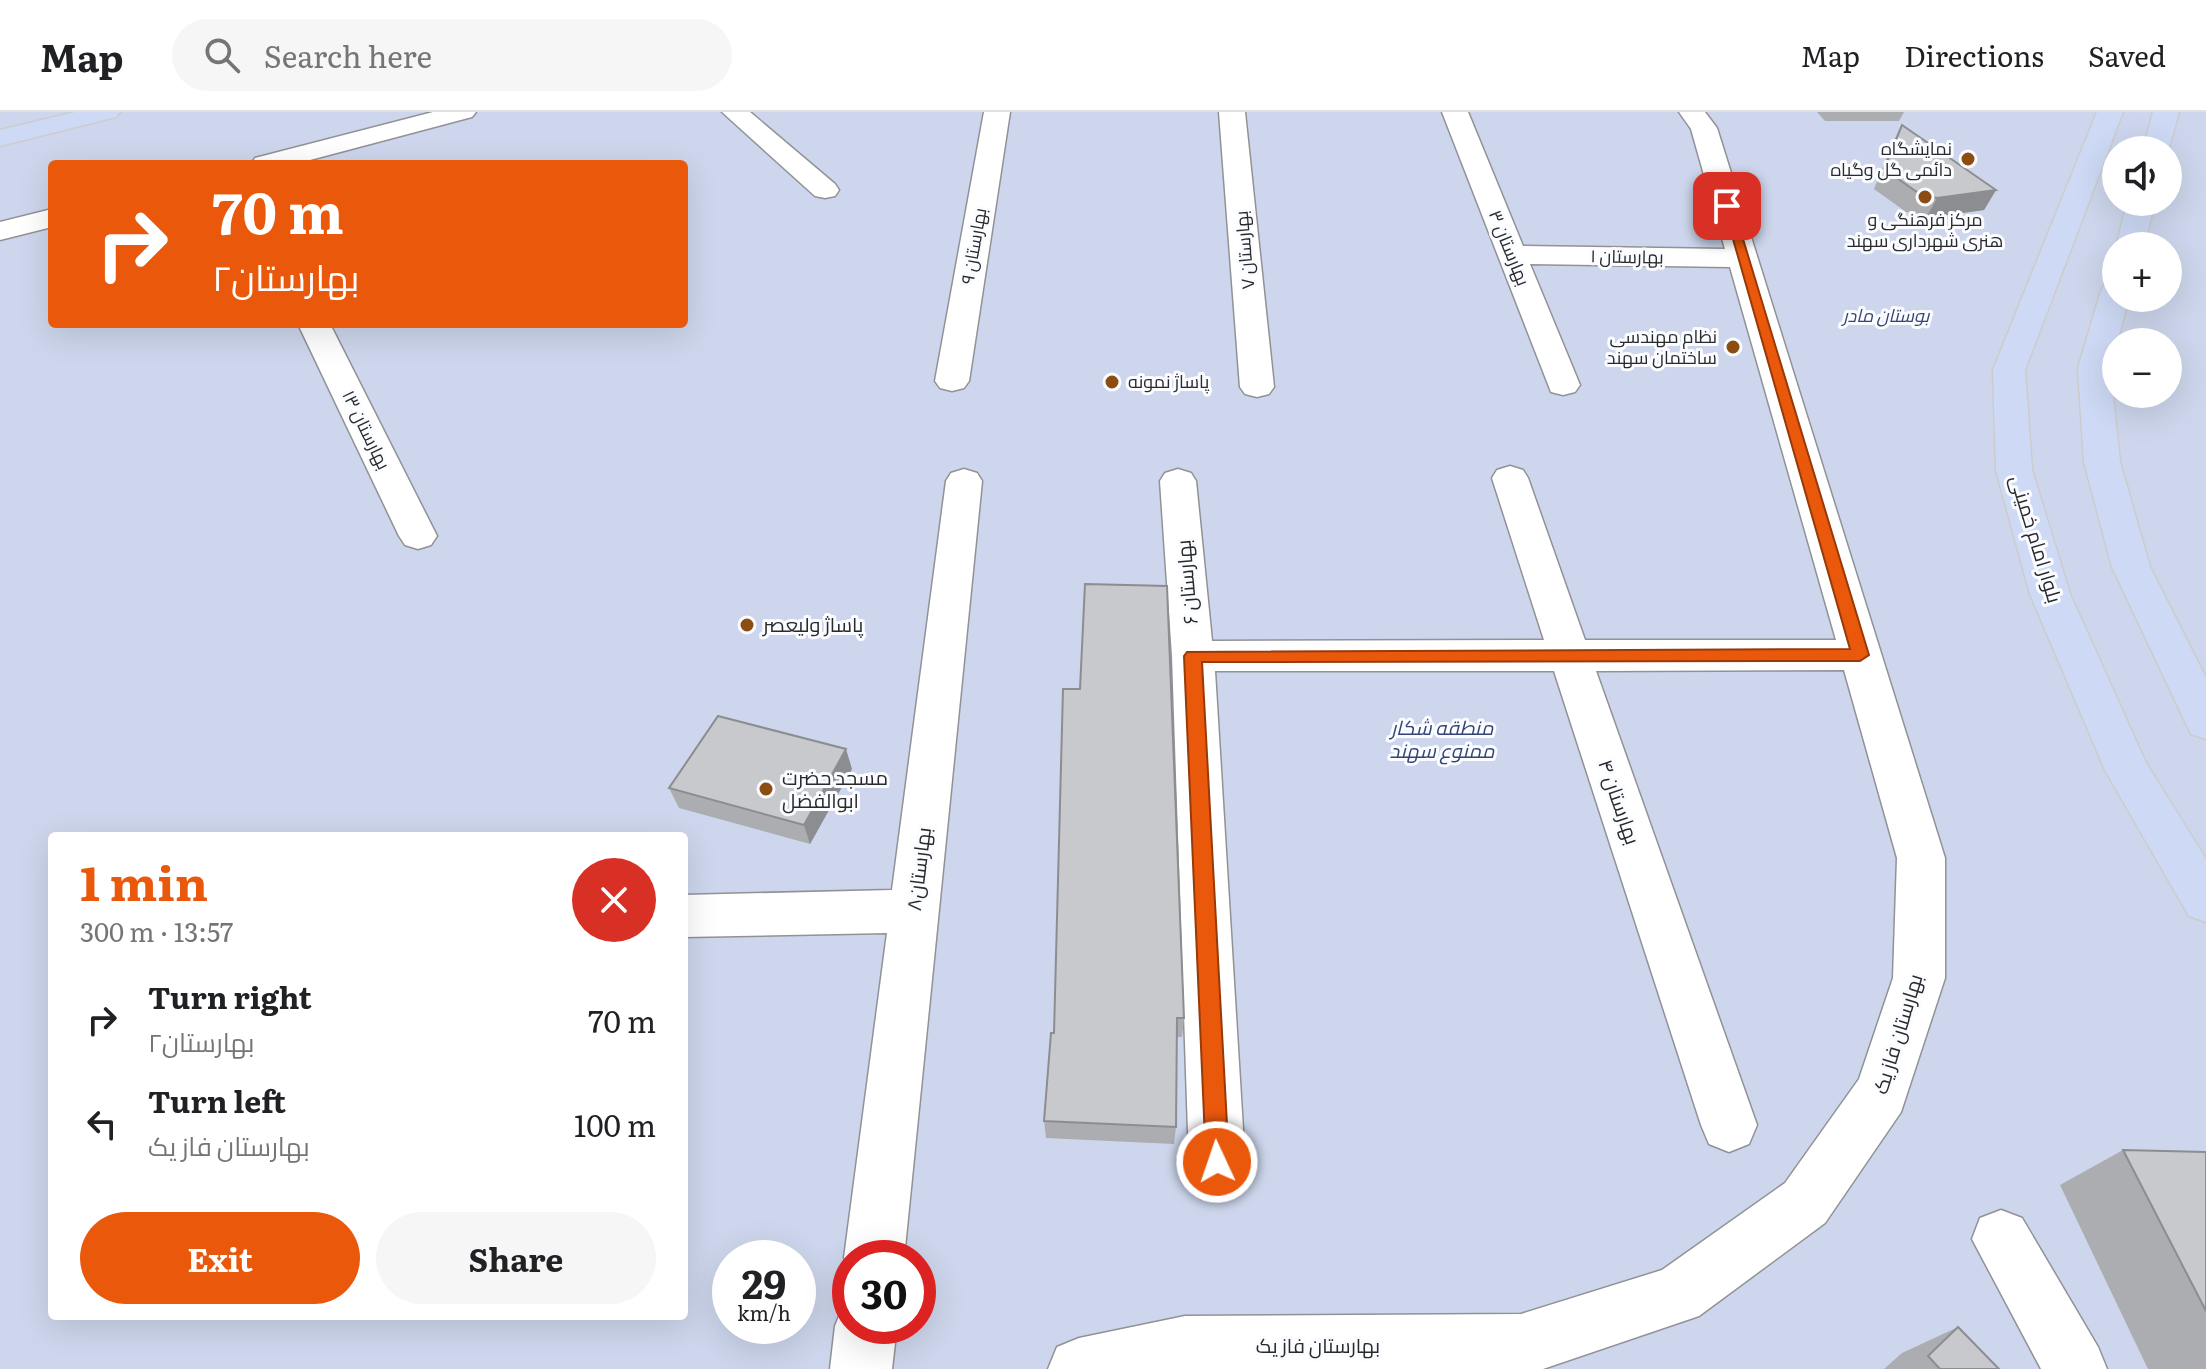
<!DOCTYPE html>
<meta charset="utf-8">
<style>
:root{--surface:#fff;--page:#f6f6f6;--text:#202124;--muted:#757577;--line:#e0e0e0;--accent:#ea580c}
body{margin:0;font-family:Literata,Cairo,serif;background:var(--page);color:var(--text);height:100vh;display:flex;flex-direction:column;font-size:30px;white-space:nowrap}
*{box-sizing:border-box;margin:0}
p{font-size:26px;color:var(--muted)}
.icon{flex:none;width:44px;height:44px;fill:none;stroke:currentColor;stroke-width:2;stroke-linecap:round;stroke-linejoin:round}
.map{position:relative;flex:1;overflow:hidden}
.side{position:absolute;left:48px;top:720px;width:640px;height:488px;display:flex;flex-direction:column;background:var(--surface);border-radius:8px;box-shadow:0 8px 32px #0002}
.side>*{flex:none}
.hud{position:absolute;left:48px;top:48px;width:640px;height:168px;border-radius:8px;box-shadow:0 8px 32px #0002;background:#ea580c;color:#fff;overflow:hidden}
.fabs{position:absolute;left:2102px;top:24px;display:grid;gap:16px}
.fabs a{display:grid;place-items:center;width:80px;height:80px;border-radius:50%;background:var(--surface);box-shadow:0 8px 32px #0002;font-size:40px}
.speed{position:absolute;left:712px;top:1128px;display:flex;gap:16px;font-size:40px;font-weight:700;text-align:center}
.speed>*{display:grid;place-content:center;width:104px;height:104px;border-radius:50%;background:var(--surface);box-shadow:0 8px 32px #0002;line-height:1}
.speed small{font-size:20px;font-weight:400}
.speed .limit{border:12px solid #d22;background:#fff;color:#111}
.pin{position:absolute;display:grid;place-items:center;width:68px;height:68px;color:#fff;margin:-34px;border-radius:16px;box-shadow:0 4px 12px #0006}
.me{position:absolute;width:88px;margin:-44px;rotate:357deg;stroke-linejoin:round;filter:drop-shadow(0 0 6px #0008)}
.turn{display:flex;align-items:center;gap:28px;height:168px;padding:0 32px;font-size:36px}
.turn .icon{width:104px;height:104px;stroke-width:2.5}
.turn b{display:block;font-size:56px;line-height:68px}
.round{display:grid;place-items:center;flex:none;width:84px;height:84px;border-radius:42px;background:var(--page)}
.summary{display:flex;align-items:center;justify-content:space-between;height:136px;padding:0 32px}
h1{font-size:48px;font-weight:700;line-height:60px;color:var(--accent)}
.button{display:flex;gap:16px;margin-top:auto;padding:16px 32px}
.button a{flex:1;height:92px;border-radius:48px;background:var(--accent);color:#fff;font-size:32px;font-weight:700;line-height:92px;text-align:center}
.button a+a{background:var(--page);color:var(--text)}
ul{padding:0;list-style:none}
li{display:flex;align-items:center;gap:24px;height:104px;padding:0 32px}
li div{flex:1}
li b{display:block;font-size:30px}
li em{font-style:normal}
header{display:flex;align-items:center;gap:48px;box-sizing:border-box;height:112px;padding:0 40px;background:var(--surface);border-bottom:2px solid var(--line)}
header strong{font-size:38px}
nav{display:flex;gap:44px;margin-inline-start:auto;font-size:28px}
.search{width:560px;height:72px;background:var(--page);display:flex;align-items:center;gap:20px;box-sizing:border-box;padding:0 28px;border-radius:44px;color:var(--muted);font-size:30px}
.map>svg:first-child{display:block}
</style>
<header>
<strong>Map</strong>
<div class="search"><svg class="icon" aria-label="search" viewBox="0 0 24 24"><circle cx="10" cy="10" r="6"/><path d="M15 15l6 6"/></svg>Search here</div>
<nav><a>Map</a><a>Directions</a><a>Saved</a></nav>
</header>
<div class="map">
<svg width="2206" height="1257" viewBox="0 0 2206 1257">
<rect width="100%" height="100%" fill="#edeff3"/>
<path fill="#cdd6ec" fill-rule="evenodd" d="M 0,0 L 2206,0 L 2206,1257 L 0,1257 ZM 2116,38 L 2168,38 L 2168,90 L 2116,90 ZM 52,52 L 684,52 L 684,212 L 52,212 ZM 2116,134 L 2168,134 L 2168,186 L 2116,186 ZM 2116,230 L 2168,230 L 2168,282 L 2116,282 ZM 52,724 L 684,724 L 684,1204 L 52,1204 ZM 730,1146 L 798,1146 L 798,1214 L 730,1214 ZM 850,1146 L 918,1146 L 918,1214 L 850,1214 Z"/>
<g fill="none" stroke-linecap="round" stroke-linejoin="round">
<g stroke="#909296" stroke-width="3">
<g id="minor">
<path d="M 433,0 L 476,0 L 472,5 L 295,52 L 251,52 L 255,46 Z"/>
<path d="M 722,0 L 750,0 L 835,72 L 839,78 L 835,84 L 825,86 L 815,84 Z"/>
<path d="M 984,0 L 1010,0 L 969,269 L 964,276 L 952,279 L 940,276 L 935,269 Z"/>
<path d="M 1219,0 L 1245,0 L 1274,275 L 1269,282 L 1257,285 L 1245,282 L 1240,275 Z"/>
<path d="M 1442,0 L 1468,0 L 1523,134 L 1725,137 L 1691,17 L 1679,0 L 1705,0 L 1717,16 L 1945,746 L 1945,866 L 1901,1000 L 1825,1111 L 1699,1204 L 1543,1257 L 1048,1257 L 1057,1235 L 1079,1226 L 1185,1204 L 1521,1202 L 1662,1158 L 1785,1071 L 1859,967 L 1893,866 L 1897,746 L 1844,558 L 1596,559 L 1757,1013 L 1749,1032 L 1729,1040 L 1709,1032 L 1701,1013 L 1554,559 L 1215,559 L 1245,1050 L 1237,1070 L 1217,1078 L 1197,1070 L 1189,1050 L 1172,544 L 1160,369 L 1165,361 L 1178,357 L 1191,361 L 1196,369 L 1212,529 L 1544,528 L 1492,366 L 1497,358 L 1510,354 L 1523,358 L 1528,366 L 1585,528 L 1836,528 L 1730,155 L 1530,152 L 1580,273 L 1575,280 L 1563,283 L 1551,280 Z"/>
<path d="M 52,97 L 52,115 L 0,128 L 0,110 Z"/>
<path d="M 298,212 L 330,212 L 437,424 L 431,433 L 418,437 L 405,433 L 399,424 Z"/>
<path d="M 964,357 L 977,361 L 982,369 L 904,1146 L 850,1146 L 850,1160 L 844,1146 L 887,821 L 684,825 L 684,783 L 892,778 L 946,369 L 951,361 Z"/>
<path d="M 2001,1098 L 2022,1106 L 2098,1235 L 2107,1257 L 2041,1257 L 1972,1127 L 1980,1106 Z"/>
<path d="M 850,1190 L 850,1214 L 897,1214 L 892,1257 L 830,1257 L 835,1214 L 844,1192 Z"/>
</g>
</g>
<g stroke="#ccc" stroke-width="3">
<g id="major">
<path d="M 75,0 L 120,0 L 116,5 L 0,34 L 0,18 Z"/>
<path d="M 2097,0 L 2123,0 L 2025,258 L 2032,358 L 2070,482 L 2146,651 L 2206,747 L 2206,810 L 2189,804 L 2105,658 L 2030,482 L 1996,358 L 1993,258 Z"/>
<path d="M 2153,0 L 2179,0 L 2168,40 L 2143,38 Z"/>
<path d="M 2127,90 L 2155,90 L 2144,134 L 2116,136 Z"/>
<path d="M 2116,170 L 2116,186 L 2129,186 L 2110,256 L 2120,350 L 2150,455 L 2206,566 L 2206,627 L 2191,622 L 2112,455 L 2084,350 L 2078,256 L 2101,179 L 2105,172 Z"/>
</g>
</g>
<use href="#minor" fill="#fff" fill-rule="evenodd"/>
<use href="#major" fill="#cedaf5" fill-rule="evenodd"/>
</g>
<g fill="#acadb0">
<path d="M 1817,0 L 1904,0 L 1899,9 L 1825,9 Z"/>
<path d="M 1902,13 L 1996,78 L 1984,98 L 1926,106 L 1906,100 L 1874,77 L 1892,32 Z"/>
<path d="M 1063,577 L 1184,906 L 1182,925 L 1176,925 L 1176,1015 L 1174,1032 L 1046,1026 L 1044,1009 L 1054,921 Z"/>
<path d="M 852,657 L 810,732 L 679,696 L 669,676 Z"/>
<path d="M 2123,1038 L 2206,1040 L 2206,1257 L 2148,1257 L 2060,1073 Z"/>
<path d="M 1958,1215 L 1999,1257 L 1884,1257 L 1902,1241 Z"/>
</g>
<g fill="#8c8d90">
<path d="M 1996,78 L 1984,98 L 1926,106 L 1937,86 Z"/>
<path d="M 846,637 L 852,657 L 810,732 L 804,713 Z"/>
</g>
<g fill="#c8c9cd" stroke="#8c8d90" stroke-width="2">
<path d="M 1902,13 L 1996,78 L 1937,86 L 1917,80 L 1884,57 Z"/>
<path d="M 1085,472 L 1167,474 L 1184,906 L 1177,906 L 1176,1015 L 1044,1009 L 1051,921 L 1054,921 L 1063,577 L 1080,577 Z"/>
<path d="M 718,604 L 846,637 L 804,713 L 669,676 Z"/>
<path d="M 2123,1038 L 2206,1040 L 2206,1199 Z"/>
<path d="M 1958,1215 L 1999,1257 L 1940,1257 L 1928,1244 Z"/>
</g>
<path fill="#ea580c" stroke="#983908" stroke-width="2" d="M 1723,92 L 1733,94 L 1869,543 L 1860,549 L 1202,550 L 1229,1050 L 1226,1058 L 1217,1062 L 1209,1058 L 1206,1050 L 1184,544 L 1187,540 L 1850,537 Z"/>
<g fill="#8c4d13" stroke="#fbfcff" stroke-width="3">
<circle cx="1968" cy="47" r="8"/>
<circle cx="1925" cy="85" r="8"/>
<circle cx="1733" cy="235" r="8"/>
<circle cx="1112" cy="270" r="8"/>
<circle cx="747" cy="513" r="8"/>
<circle cx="766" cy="677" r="8"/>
</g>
<g text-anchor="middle" stroke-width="6" stroke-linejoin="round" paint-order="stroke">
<g font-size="18" fill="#292a2b" stroke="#fbfcff" text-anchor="end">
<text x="1952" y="43">نمایشگاه<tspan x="1952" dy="21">دائمی گل وگیاه</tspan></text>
<text x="1925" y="114" text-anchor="middle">مرکز فرهنگی و<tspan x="1925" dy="21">هنری شهرداری سهند</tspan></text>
<text x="1717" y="231">نظام مهندسی<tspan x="1717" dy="21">ساختمان سهند</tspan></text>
<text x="1128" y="276" text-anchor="start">پاساژ نمونه</text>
</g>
<g font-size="18" fill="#292a2b" stroke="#fbfcff">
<text transform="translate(974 134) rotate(-80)" y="6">بهارستان ۹</text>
<text transform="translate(1509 136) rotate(68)" y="6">بهارستان ۳</text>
<text transform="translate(1245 138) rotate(-95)" y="6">بهارستان ۷</text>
<text transform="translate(1627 145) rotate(1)" y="6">بهارستان ۱</text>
<text transform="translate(366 318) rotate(64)" y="6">بهارستان ۱۳</text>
</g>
<g font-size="18" font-style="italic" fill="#344573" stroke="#fbfcff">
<text x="1886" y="210">بوستان مادر</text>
</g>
<g font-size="20" fill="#292a2b" stroke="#fbfcff">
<text transform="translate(2036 427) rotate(73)" y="7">بلوار امام خمینی</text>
<text transform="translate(1187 470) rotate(-95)" y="7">بهارستان ۶</text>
<text transform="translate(1619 690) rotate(71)" y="7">بهارستان ۴</text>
<text transform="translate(919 757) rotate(-83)" y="7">بهارستان۸</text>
<text transform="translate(1898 922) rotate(-73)" y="7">بهارستان فاز یک</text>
<text x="1318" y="1241">بهارستان فاز یک</text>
</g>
<g font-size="20" fill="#292a2b" stroke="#fbfcff" text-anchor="start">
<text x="763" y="520">پاساژ ولیعصر</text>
<text x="782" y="673">مسجد حضرت<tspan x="782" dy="23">ابوالفضل</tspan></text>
</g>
<g font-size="20" font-style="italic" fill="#344573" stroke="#fbfcff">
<text x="1442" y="623">منطقه شکار<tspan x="1442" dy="23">ممنوع سهند</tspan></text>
</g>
</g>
</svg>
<div class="fabs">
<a><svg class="icon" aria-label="sound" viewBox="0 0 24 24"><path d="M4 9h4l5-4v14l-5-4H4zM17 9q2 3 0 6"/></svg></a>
<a>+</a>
<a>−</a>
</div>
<div class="speed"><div>29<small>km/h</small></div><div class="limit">30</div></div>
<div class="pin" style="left:1727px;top:94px;background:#d93025"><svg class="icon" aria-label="arrive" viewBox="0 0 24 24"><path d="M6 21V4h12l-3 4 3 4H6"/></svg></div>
<svg class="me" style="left:1217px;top:1050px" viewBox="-20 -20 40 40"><circle r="17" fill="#ea580c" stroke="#fff" stroke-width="3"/><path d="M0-11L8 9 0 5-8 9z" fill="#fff"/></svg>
<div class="hud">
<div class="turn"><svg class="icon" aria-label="right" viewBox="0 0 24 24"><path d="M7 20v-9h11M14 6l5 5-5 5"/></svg><div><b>70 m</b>بهارستان۲</div></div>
</div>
<section class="side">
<div class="summary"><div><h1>1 min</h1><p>300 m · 13:57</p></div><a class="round" style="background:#d93025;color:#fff"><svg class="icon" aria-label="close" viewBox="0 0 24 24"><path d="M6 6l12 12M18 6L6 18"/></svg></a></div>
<ul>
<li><svg class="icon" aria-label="right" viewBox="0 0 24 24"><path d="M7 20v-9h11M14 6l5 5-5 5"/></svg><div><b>Turn right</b><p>بهارستان۲</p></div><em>70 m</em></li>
<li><svg class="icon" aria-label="left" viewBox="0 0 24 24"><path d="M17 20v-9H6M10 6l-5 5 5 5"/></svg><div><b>Turn left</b><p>بهارستان فاز یک</p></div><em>100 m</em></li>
</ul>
<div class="button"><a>Exit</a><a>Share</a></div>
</section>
</div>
